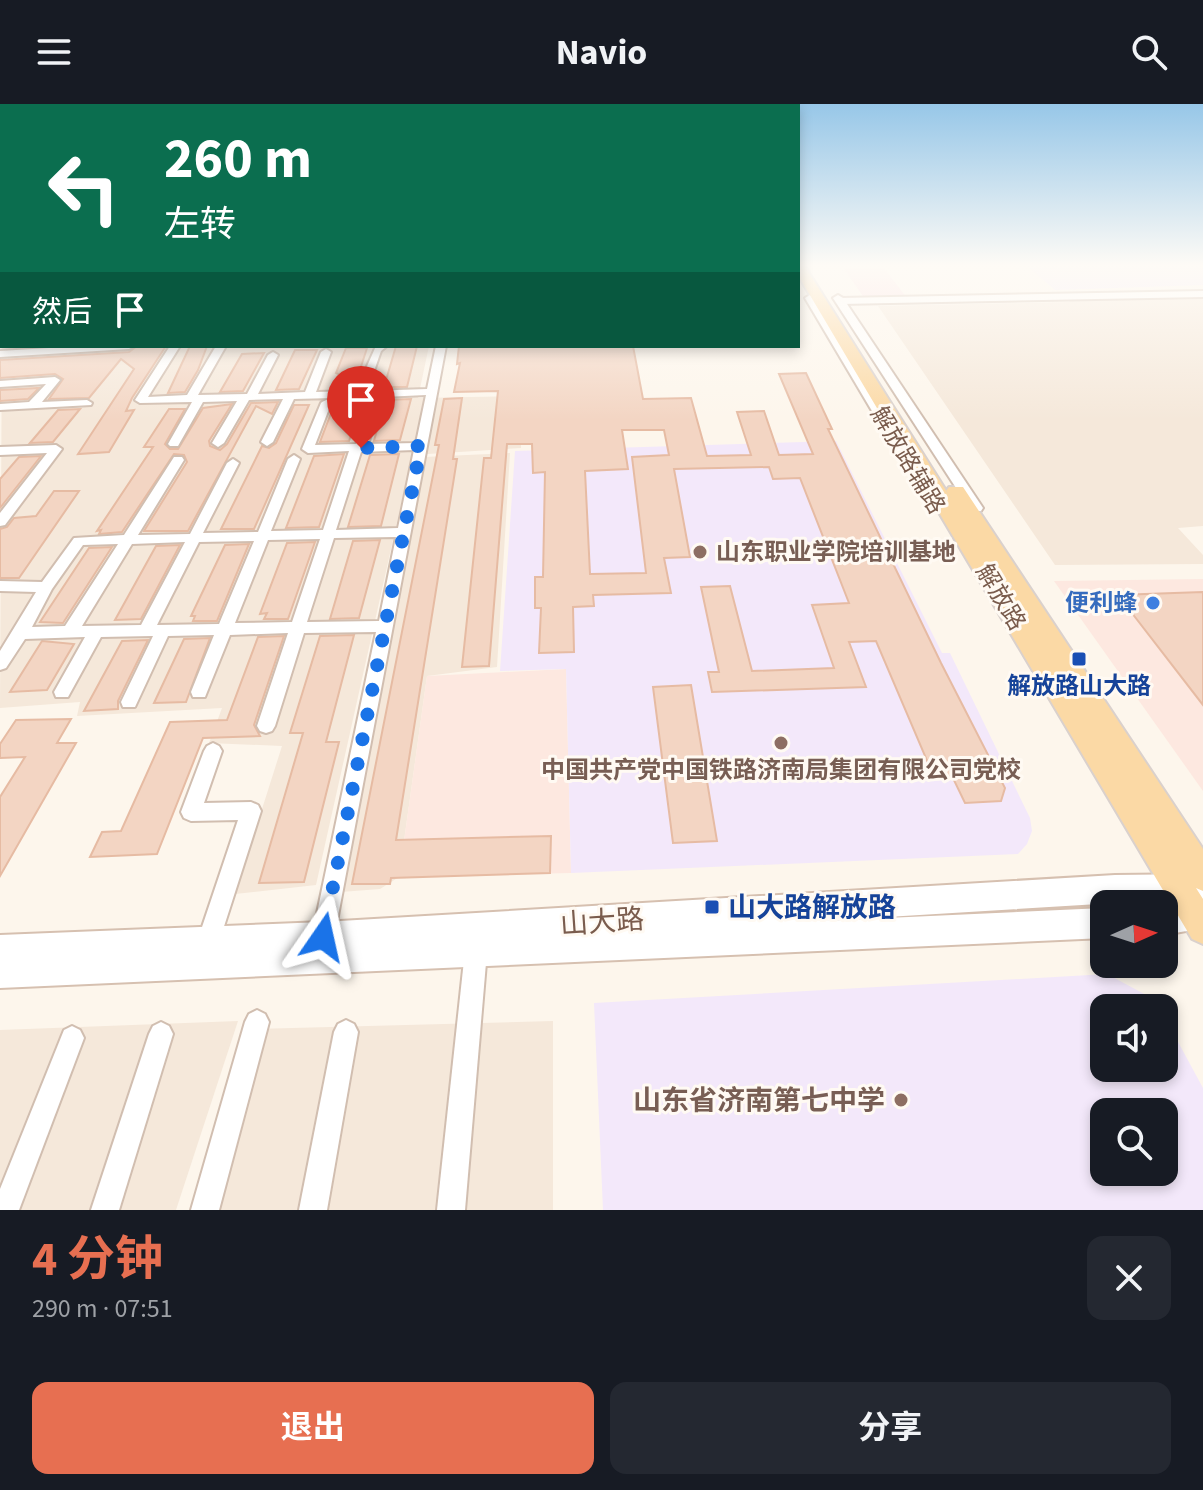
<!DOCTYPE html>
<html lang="zh">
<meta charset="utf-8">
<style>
:root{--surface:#171b24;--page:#242831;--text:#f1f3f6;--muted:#9ea1a6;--accent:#e76f51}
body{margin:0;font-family:"Source Sans 3","Noto Sans SC",sans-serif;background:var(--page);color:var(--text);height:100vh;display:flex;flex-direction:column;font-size:30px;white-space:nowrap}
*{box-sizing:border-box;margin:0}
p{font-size:26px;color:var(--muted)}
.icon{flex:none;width:44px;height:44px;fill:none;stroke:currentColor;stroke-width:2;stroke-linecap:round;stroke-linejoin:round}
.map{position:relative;height:1106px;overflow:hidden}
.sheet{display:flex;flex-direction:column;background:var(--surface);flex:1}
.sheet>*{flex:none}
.banner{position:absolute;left:0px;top:0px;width:800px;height:244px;box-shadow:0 4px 12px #0003;background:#0b6e4f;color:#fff;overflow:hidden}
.needle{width:52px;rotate:87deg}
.tools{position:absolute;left:1090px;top:786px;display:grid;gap:16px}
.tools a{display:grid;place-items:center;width:88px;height:88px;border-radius:16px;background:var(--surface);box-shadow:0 4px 12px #0003;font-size:40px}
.pin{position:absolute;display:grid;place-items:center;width:68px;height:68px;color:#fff;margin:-82px -34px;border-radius:50% 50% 50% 0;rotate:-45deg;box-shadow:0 0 8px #0007}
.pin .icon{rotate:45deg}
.me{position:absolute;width:88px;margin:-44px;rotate:11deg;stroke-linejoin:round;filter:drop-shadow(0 0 6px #0008)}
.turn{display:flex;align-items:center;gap:28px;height:168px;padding:0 32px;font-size:36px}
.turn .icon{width:104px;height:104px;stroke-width:2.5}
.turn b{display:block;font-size:56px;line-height:68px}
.then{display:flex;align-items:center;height:76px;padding:0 32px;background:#0003;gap:16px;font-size:30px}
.round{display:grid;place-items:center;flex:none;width:84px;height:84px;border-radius:16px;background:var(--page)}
.overview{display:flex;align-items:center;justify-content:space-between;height:136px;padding:0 32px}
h1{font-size:48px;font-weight:700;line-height:60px;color:var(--accent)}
.cta{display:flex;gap:16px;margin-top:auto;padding:16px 32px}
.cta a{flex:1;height:92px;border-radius:16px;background:var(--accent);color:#fff;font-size:32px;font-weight:700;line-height:92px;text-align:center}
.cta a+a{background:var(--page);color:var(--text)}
header{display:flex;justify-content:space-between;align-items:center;height:104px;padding:0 32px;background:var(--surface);font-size:36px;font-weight:700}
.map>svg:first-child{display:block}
</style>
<header><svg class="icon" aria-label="menu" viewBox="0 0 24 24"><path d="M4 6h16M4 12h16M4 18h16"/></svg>Navio<svg class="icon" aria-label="search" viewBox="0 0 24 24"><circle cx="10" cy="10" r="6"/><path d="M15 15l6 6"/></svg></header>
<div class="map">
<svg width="1203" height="1106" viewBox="0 0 1203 1106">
<rect width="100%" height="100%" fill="#fdf6ec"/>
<g fill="#f5e8da">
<path d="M 1203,188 L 1203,422 L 1178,424 L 1203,451 L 1203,460 L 1055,461 L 878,202 L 1070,198 L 1064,191 Z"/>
<path d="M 2,216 L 2,242 L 429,242 L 418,294 L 520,292 L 521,344 L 412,351 L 316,781 L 235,790 L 282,642 L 209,639 L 222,604 L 77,612 L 80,598 L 0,604 Z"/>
<path d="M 510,349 L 497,563 L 427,572 L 399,773 L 380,785 L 341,788 L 424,353 Z"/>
<path d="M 238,917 L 176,1106 L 0,1106 L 0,926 Z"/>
<path d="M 553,917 L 553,1106 L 206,1106 L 254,925 Z"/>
</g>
<g fill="#fde8e0">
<path d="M 1203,475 L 1203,687 L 1054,477 Z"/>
<path d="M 566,565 L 571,769 L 399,773 L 427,572 Z"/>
</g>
<g fill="#f3e8fa" fill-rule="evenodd">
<path d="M 1026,161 L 1203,161 L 1203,181 L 1055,186 Z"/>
<path d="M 836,337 L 942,549 L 950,549 L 1030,714 L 1032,727 L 1027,740 L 1018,750 L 571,769 L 566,565 L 500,567 L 515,347 Z"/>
<path d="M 1107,870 L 1148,892 L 1158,904 L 1104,904 L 1104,964 L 1164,964 L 1164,912 L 1203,984 L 1203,1106 L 603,1106 L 594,899 ZM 1104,1008 L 1164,1008 L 1164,1068 L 1104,1068 Z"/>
</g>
<path fill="#fbdfe3" d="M 884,164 L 907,194 L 865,195 L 844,165 Z"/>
<g fill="#f3d5c3" stroke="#e6bba3" stroke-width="2" fill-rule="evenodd">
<path d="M 137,242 L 166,242 L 132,294 L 126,307 L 134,306 L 109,348 L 78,350 L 134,265 L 121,255 L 89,294 L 49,295 L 63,275 L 55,270 L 0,274 L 0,256 L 129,248 Z"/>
<path d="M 190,242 L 207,242 L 198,266 L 185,288 L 168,289 Z"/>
<path d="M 396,242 L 417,242 L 407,283 L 384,283 Z"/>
<path d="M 459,242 L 633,242 L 643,295 L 691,294 L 707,352 L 751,351 L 737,308 L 764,307 L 779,351 L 813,350 L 779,270 L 806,269 L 832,325 L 828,325 L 941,559 L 1005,684 L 1001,697 L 965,699 L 952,672 L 934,673 L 876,537 L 849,538 L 866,583 L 712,588 L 708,568 L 719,568 L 701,483 L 730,482 L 752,567 L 834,564 L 812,501 L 849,499 L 800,374 L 773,375 L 769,363 L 674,365 L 690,453 L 664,454 L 671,489 L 593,491 L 594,502 L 573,503 L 574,548 L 539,549 L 541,504 L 535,504 L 535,473 L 543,473 L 545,368 L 533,369 L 532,340 L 507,340 L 489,562 L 462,563 L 484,354 L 491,354 L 498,287 L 454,288 L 460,259 L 457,260 ZM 622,326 L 664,326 L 669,351 L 632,353 L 646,469 L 590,470 L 585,367 L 628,365 Z"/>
<path d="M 346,244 L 367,244 L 356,278 L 336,269 Z"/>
<path d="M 295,246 L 317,246 L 299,285 L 276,286 Z"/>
<path d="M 264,249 L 243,287 L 220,288 L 242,250 Z"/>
<path d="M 39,284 L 28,295 L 0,297 L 0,286 Z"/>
<path d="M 462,294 L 453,355 L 457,355 L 396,736 L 551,732 L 550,769 L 391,774 L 390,780 L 352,780 L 439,341 L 435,341 L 444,295 Z"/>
<path d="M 411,295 L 400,336 L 374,337 L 385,296 Z"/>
<path d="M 278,298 L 272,310 L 256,302 L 188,427 L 144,427 L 187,358 L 184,351 L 174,350 L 122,428 L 99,430 L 101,426 L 97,427 L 153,343 L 144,343 L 169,305 L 185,305 L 165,340 L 170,345 L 178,345 L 203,304 L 232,300 L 209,337 L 210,342 L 220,346 L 227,340 L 251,299 Z"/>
<path d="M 362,299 L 349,337 L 320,338 L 333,304 Z"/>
<path d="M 294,301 L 309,301 L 254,425 L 221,425 L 262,342 L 269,344 L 276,339 Z"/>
<path d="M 80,305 L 53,338 L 30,339 L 58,306 Z"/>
<path d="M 344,350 L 319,423 L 286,424 L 314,352 Z"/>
<path d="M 399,350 L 381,422 L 348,423 L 370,351 Z"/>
<path d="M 41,352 L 0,404 L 0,375 L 19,353 Z"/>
<path d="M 54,387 L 79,387 L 19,474 L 0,474 L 0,425 L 7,423 L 14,414 L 36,412 Z"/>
<path d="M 380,436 L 359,514 L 330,515 L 353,437 Z"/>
<path d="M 315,438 L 288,515 L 264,515 L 267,509 L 260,510 L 287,439 Z"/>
<path d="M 249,440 L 217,517 L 193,517 L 195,512 L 191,512 L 225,441 Z"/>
<path d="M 180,441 L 141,515 L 115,516 L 156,442 Z"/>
<path d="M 112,443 L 63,519 L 40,518 L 89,444 Z"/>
<path d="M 1203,488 L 1203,601 L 1118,491 Z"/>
<path d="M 354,531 L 326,638 L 339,638 L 304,778 L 259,779 L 303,629 L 290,629 L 320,532 Z"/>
<path d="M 284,532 L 254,621 L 260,632 L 203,634 L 157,750 L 90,753 L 102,728 L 121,727 L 170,618 L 227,616 L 258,533 Z"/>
<path d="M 210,534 L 186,598 L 154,599 L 184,535 Z"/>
<path d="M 148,536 L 118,597 L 118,605 L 84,607 L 122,537 Z"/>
<path d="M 42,537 L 74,540 L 47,586 L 10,588 Z"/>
<path d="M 691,581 L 717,737 L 673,739 L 653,583 Z"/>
<path d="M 71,615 L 57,639 L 76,639 L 0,772 L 0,693 L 25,653 L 0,654 L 0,640 L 16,616 Z"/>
</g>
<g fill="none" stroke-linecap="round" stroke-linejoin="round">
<g stroke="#d1beb0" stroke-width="4">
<g id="minor">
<path d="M 1203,187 L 1203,193 L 840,200 L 836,197 L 840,194 Z"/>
<path d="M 81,242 L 134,242 L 129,245 L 0,253 L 0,247 Z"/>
<path d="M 170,242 L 180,242 L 148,293 L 187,291 L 216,242 L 226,242 L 198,291 L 247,290 L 268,251 L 273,248 L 278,251 L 258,290 L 305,288 L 321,248 L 326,245 L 331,248 L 316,288 L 356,287 L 376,242 L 387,242 L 381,247 L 367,287 L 427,285 L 436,242 L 446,242 L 334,833 L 331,841 L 323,844 L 315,841 L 312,833 L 376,528 L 304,529 L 275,622 L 272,627 L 266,629 L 260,627 L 257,622 L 288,529 L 230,531 L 207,588 L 205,593 L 193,593 L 191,588 L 214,531 L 168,532 L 135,603 L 123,603 L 121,598 L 153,532 L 101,533 L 68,593 L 56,593 L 54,588 L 85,533 L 25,535 L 6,564 L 0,566 L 0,547 L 36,488 L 0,487 L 0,477 L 42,478 L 74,434 L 124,431 L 174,353 L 182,353 L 184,356 L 138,431 L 190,430 L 227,359 L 233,355 L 239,359 L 203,429 L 258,428 L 288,355 L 294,351 L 300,355 L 271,427 L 323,426 L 349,347 L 308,349 L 302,345 L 321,299 C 326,294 341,293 346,298 L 330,302 L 315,341 L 356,340 L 372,293 L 294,295 L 273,338 L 267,342 L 261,338 L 283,295 L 249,296 L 224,339 L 218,343 L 212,339 L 237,297 L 203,298 L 178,342 L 170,342 L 168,340 L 192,298 L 140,299 L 135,296 ZM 426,291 L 416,339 L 368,340 L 383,293 ZM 414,346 L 398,424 L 336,426 L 361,348 ZM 396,433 L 379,517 L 307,518 L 334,434 ZM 320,435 L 292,518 L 235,519 L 268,436 ZM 254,437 L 219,520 L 157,521 L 199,438 ZM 185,438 L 141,521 L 82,522 L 132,440 ZM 118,440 L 65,522 L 32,523 L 52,485 L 83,441 Z"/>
<path d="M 55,273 L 60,276 L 42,298 L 87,296 L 92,299 L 91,301 L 0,306 L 0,300 L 29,298 L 46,280 L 0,283 L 0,277 Z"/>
<path d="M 56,341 L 62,345 L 5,421 L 0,422 L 0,409 L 47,349 L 0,351 L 0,343 Z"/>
<path d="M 213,639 L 219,642 L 222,647 L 204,699 L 251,698 L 258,701 L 261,707 L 219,838 L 216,846 L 208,849 L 200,846 L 197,838 L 238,716 L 191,717 L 184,714 L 181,708 L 204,647 L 207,642 Z"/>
<path d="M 476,836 L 484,839 L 487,847 L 465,1106 L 437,1106 L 465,847 L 468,839 Z"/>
<path d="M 257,906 L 265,910 L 269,918 L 219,1106 L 191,1106 L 245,918 L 249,910 Z"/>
<path d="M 346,916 L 354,920 L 358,928 L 327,1106 L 299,1106 L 334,928 L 338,920 Z"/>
<path d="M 161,918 L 169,922 L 173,930 L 119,1106 L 91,1106 L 149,930 L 153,922 Z"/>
<path d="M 72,922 L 80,926 L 84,934 L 19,1106 L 0,1106 L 0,1085 L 64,926 Z"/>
</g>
</g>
<g stroke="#d1beb0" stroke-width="4">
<g id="tertiary">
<path d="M 810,191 L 815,194 L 921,366 L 919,369 L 909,369 L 907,366 L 805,194 Z"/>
<path d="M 838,191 L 843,194 L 983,404 L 981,407 L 971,407 L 969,404 L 833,194 Z"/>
</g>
</g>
<g stroke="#d6c0b0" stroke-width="4">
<g id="secondary">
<path d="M 2,182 L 2,191 L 0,192 L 0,183 Z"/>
<path d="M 2,200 L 2,209 L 0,210 L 0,201 Z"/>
<path d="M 1203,770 L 1203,824 L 1164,831 L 1164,801 L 1187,798 L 1115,799 L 821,817 L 1104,804 L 1104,834 L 0,884 L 0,831 L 323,818 L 1115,771 Z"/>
</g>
</g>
<g stroke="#dad1cd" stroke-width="4">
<path id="primary" d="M 798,161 L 804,161 L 952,396 L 946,387 L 949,383 L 963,383 L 1203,745 L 1203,787 L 1196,784 L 1203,795 L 1203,840 L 1192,835 L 798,171 Z"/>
</g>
<use href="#minor" fill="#fff" fill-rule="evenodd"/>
<use href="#tertiary" fill="#fff" fill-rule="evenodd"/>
<use href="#secondary" fill="#fff" fill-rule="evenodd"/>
<use href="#primary" fill="#fbd9a5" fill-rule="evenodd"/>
</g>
<linearGradient id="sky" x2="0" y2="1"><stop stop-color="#97c7e8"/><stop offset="0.51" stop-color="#fefbf6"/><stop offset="1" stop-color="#fefbf6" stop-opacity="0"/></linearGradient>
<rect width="1203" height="316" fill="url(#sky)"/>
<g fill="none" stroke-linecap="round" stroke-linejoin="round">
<path stroke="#1a73e8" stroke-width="14" stroke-dasharray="0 25.2" d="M 323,833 L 421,342 L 361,344"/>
</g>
<g fill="#8d6e63" stroke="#fffaf3" stroke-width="3">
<circle cx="700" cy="448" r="8"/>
<circle cx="781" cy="639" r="8"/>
<circle cx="901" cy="996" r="8"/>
</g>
<circle fill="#3f7fe0" stroke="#fffaf3" stroke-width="3" cx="1153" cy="499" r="8"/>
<g fill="#1a4fb4" stroke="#fffaf3" stroke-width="3">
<rect x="1071" y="547" width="16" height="16" rx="4"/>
<rect x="704" y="795" width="16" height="16" rx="4"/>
</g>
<g text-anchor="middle" stroke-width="6" stroke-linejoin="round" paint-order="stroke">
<g font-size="24" fill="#7a5c4d" stroke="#fffaf3">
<text transform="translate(908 356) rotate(59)" y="8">解放路辅路</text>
<text transform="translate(1001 493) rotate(59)" y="8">解放路</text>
</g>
<g font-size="24" font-weight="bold" fill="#785e54" stroke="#fffaf3" text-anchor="start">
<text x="716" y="456">山东职业学院培训基地</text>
<text x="781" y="674" text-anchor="middle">中国共产党中国铁路济南局集团有限公司党校</text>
</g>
<g font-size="24" font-weight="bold" fill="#366cbe" stroke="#fffaf3" text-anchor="end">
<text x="1137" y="507">便利蜂</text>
</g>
<g font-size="24" font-weight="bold" fill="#164399" stroke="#fffaf3">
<text x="1079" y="590">解放路山大路</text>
</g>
<g font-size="28" font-weight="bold" fill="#164399" stroke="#fffaf3" text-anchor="start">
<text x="728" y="813">山大路解放路</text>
</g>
<g font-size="28" fill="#7a5c4d" stroke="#fffaf3">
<text transform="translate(602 817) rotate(-4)" y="10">山大路</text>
</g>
<g font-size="28" font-weight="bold" fill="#785e54" stroke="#fffaf3" text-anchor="end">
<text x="885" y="1006">山东省济南第七中学</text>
</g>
</g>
</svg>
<div class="tools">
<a><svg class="needle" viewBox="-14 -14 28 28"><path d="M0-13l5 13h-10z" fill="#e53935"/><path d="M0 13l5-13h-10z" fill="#9ea1a6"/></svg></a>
<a><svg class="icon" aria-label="sound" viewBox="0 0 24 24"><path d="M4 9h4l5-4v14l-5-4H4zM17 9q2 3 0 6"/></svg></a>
<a><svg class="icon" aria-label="search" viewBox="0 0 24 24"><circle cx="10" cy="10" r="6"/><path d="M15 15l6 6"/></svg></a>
</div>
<div class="pin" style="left:361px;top:344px;background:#d93025"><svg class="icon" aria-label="arrive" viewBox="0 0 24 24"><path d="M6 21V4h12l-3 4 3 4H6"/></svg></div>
<svg class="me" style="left:323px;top:833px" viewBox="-20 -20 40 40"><path d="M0-17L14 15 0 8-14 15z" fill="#1a73e8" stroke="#fff" stroke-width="4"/></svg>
<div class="banner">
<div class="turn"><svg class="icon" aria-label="left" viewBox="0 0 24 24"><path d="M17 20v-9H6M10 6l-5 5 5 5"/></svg><div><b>260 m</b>左转</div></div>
<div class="then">然后<svg class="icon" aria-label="arrive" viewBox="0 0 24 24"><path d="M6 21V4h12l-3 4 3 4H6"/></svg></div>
</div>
</div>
<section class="sheet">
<div class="overview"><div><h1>4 分钟</h1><p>290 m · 07:51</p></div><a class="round"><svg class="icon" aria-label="close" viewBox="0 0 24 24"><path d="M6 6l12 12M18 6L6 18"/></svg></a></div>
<div class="cta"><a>退出</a><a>分享</a></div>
</section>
